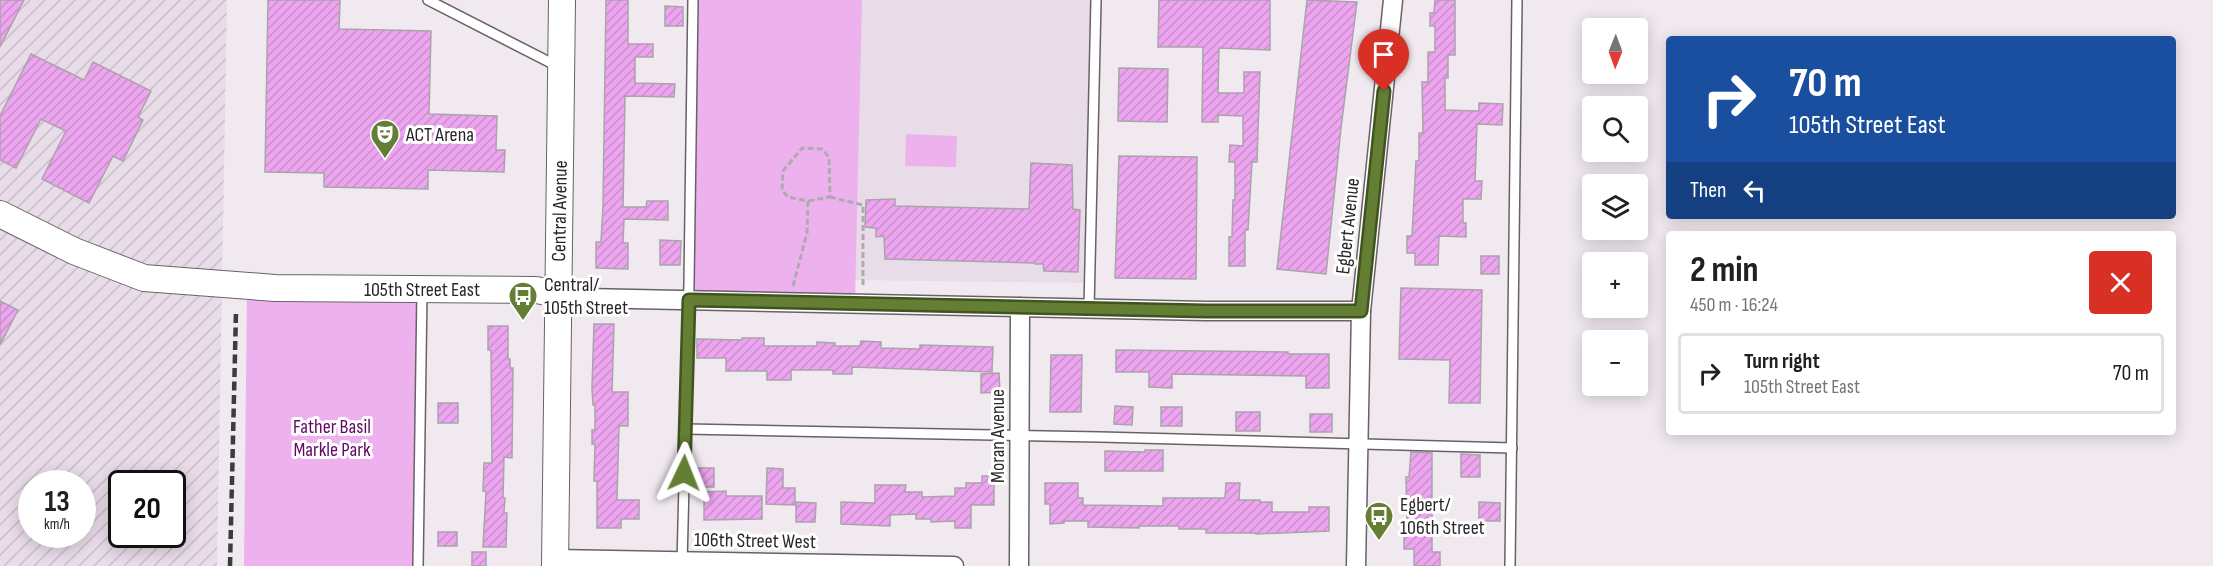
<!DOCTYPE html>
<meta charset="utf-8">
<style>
:root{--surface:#fff;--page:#f6f6f6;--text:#202124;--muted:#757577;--line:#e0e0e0}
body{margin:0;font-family:"Sofia Sans Condensed",sans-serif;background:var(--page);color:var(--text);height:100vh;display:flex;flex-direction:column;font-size:22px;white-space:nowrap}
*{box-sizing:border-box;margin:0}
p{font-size:20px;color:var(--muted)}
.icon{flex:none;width:33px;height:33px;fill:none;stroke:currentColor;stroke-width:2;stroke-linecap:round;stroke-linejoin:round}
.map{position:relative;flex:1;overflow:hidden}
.side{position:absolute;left:1666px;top:231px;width:510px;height:204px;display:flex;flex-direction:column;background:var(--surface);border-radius:6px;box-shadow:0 3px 15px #0003}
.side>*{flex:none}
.banner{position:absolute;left:1666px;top:36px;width:510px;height:183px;border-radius:6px;box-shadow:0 3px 15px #0003;background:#1a4fa0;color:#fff;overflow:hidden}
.needle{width:39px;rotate:181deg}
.fabs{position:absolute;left:1582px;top:18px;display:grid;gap:12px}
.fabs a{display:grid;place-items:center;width:66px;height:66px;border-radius:6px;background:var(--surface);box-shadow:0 3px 15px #0003;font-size:30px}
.speed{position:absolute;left:18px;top:470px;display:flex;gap:12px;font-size:30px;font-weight:700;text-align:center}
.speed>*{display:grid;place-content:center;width:78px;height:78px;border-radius:50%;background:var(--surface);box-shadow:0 3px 15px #0003;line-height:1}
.speed small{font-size:15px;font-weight:400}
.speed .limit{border:3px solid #111;border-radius:9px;background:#fff;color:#111}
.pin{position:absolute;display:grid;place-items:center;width:51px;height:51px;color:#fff;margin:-62px -26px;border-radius:50% 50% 50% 0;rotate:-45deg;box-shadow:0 0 6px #0007}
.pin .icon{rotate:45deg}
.me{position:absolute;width:66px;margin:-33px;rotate:2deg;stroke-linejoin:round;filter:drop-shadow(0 0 4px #0008)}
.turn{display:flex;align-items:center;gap:21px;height:126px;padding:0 24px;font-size:27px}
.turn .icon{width:78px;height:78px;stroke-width:2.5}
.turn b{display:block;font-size:42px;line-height:51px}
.then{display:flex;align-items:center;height:57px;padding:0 24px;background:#0003;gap:12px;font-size:22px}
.round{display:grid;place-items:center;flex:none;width:63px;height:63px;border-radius:6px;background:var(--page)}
.head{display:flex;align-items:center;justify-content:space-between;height:102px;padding:0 24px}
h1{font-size:36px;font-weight:700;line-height:45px}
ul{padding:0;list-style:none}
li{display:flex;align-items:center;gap:18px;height:81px;margin:0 12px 9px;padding:0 12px;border:3px solid var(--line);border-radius:6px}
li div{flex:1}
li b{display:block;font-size:22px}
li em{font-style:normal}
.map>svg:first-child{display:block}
</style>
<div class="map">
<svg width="2213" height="566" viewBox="0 0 2213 566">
<defs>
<pattern id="industrial-furrows" width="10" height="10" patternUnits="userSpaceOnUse" patternTransform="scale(1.5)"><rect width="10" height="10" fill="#e9dce9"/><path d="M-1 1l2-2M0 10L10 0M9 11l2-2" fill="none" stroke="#c8bdc8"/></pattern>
<pattern id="building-hatch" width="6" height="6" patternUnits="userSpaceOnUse" patternTransform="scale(1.5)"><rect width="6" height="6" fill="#eda5ef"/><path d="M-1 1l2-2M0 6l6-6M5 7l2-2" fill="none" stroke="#cb8ecd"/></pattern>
</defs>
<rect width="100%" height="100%" fill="#f0e9f0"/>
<path fill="#e9dce9" d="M 859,0 L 1091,0 L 1085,283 L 853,280 Z"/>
<path fill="url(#industrial-furrows)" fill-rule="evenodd" d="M 0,0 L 227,0 L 217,566 L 0,566 ZM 32,483 L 82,483 L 82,534 L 32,534 ZM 122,483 L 172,483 L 172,534 L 122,534 Z"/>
<g fill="#edb2ee">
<path d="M 694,0 L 862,0 L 855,304 L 694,300 Z"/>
<path d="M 906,134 L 957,136 L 956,167 L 905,166 Z"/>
<path d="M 247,287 L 422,288 L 418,566 L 244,566 Z"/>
</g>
<g fill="url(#building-hatch)" stroke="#aaa3aa" stroke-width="1.5">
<path d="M 0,0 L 24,0 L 0,47 Z"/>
<path d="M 268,0 L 340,0 L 339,29 L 431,31 L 429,114 L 497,116 L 496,150 L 505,150 L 504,172 L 428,170 L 428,189 L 324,187 L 324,173 L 265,172 Z"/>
<path d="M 606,0 L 628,0 L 628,44 L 653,44 L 653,57 L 635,57 L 635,83 L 675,84 L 674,97 L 625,96 L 623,207 L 646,207 L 647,201 L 668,201 L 668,220 L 624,219 L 623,243 L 628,243 L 628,269 L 596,268 L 596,242 L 601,242 L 603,206 Z"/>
<path d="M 1159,0 L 1270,0 L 1270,50 L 1219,48 L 1218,93 L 1244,93 L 1244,72 L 1260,72 L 1257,162 L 1252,162 L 1248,230 L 1245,230 L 1245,266 L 1229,266 L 1229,237 L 1232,237 L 1233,200 L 1235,200 L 1235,162 L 1229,162 L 1230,145 L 1243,146 L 1243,116 L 1218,115 L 1218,122 L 1202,122 L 1203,47 L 1158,47 Z"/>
<path d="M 1307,0 L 1357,2 L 1341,128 L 1326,274 L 1277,269 Z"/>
<path d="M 1435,0 L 1455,0 L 1455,55 L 1448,55 L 1448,78 L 1445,78 L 1445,110 L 1479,111 L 1479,103 L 1503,104 L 1502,125 L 1477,124 L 1475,181 L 1482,181 L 1481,199 L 1463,199 L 1463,223 L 1466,223 L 1466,237 L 1439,236 L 1438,265 L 1415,265 L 1415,253 L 1407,253 L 1407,236 L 1412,236 L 1416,161 L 1419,161 L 1419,133 L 1423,133 L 1422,82 L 1428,82 L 1428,52 L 1435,52 L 1435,26 L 1430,26 L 1430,13 L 1434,13 Z"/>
<path d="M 665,6 L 683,7 L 683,26 L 665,26 Z"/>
<path d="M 31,54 L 84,80 L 93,62 L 151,91 L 138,117 L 143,120 L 123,161 L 113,156 L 89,203 L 42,179 L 66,131 L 41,119 L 16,168 L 0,160 L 0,116 Z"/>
<path d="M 1119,68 L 1168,69 L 1167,122 L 1118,121 Z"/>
<path d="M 1119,156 L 1197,157 L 1196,279 L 1115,278 Z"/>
<path d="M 1031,163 L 1072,165 L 1073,209 L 1080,210 L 1078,272 L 1044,271 L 1043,264 L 1035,264 L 1034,263 L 885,259 L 884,236 L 876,237 L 876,228 L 865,227 L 866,200 L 895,199 L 895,206 L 1029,209 Z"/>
<path d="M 660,240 L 681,241 L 680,265 L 660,265 Z"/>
<rect x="1481" y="256" width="18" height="18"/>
<path d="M 1401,288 L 1482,290 L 1480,403 L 1449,403 L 1450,360 L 1399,359 Z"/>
<path d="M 0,301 L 18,310 L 0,345 Z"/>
<path d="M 594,324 L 614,324 L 612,392 L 628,392 L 628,426 L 619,426 L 617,500 L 639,500 L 639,519 L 621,519 L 621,528 L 597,528 L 597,481 L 594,481 L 595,444 L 592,444 L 592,430 L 595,430 L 595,405 L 593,405 L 592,388 Z"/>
<path d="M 488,326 L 508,326 L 508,359 L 510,359 L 510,368 L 513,368 L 512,458 L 504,457 L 503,498 L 505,498 L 504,513 L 507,513 L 506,547 L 483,547 L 486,491 L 483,491 L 484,463 L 492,463 L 491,350 L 488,350 Z"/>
<path d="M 742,338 L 764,338 L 764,346 L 817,346 L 817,342 L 835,343 L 835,346 L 860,346 L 861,341 L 881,342 L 881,348 L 920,349 L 920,345 L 993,347 L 992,372 L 852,367 L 852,374 L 833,374 L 833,370 L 791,370 L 791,380 L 767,380 L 767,371 L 726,371 L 726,358 L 697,358 L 697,339 L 742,340 Z"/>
<path d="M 1116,350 L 1288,352 L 1288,354 L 1329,354 L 1329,388 L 1306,388 L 1306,376 L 1172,374 L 1172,388 L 1149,387 L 1149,372 L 1116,372 Z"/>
<path d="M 1051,355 L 1082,355 L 1081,412 L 1050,412 Z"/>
<path d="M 999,373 L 1000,392 L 981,393 L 981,374 Z"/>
<rect x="438" y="403" width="20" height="20"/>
<path d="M 1115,406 L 1133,407 L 1132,425 L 1114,424 Z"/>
<rect x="1161" y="407" width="21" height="19"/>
<rect x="1236" y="412" width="24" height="19"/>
<rect x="1310" y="414" width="22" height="18"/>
<path d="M 1145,450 L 1163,450 L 1163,471 L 1105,471 L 1105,451 L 1145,452 Z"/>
<path d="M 1411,452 L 1432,453 L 1432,552 L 1440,552 L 1440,566 L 1414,566 L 1414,549 L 1404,549 L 1404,527 L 1407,527 L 1406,477 L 1409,477 Z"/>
<path d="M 1461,454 L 1480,455 L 1480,477 L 1461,477 Z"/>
<rect x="695" y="468" width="19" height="19"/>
<path d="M 767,468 L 783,469 L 783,488 L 795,488 L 795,505 L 766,504 Z"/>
<path d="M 982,476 L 994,476 L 994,505 L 971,505 L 971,528 L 955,528 L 955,521 L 931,522 L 931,519 L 916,519 L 916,514 L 890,515 L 890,526 L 841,524 L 841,502 L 875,503 L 875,485 L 906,485 L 905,492 L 922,492 L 922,497 L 955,496 L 955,488 L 966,488 L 966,483 L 982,483 Z"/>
<path d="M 1045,483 L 1078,483 L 1078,498 L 1083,498 L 1083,505 L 1163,506 L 1163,498 L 1225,498 L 1226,483 L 1240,483 L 1239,500 L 1260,500 L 1260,502 L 1272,502 L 1272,512 L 1309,512 L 1309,507 L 1329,507 L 1329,531 L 1256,534 L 1256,533 L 1206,533 L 1206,529 L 1179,529 L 1179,526 L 1139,526 L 1139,528 L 1088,527 L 1088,521 L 1064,521 L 1064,523 L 1050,524 L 1050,504 L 1045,504 Z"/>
<path d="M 726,491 L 726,496 L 762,496 L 762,519 L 704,520 L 704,492 Z"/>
<path d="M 796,502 L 816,503 L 815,522 L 796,522 Z"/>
<path d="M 1479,502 L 1500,503 L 1500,521 L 1479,521 Z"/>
<rect x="438" y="532" width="19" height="14"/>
<rect x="472" y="552" width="14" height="14"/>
</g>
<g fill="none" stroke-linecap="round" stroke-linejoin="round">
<g stroke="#686268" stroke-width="12">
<g id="lane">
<path d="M 428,0 L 557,66"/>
<path d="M 1089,309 L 1096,0"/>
<path d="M 685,429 L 1100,437 L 1512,448"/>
<path d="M 682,564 L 689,283 L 693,0"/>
<path d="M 418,566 L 422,291"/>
<path d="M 1510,566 L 1517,0"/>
</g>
</g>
<g stroke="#686268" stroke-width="21">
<g id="street">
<path d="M 558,294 L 585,298 L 1206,311 L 1361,311"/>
<path d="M 555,559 L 954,566"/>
<path d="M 1019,566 L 1020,307"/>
<path d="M 1356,566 L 1361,311 L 1393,0"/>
</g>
</g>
<g stroke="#686268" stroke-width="28">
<g id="secondary">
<path d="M 0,214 L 74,251 L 144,278 L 275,288 L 536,290 L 558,294"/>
<path d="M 555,566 L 562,0"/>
</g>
</g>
<g stroke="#afaaaf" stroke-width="3" stroke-dasharray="6 3" stroke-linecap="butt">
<path d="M 830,197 L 863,205 L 863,287"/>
<path d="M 793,286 L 807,233 L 808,201 L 788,197 L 782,190 L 783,171 L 802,148 L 822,149 L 829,157 L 830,197 L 808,201"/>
</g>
<use href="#lane" stroke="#fff" stroke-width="9"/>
<use href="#street" stroke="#fff" stroke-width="18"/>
<use href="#secondary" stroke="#fff" stroke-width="26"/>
<path stroke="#3d3b3d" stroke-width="4.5" stroke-dasharray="9 4.5" stroke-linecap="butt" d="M 230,566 L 236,311"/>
</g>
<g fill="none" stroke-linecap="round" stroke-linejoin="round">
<g stroke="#415321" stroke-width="15">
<path id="route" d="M 684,473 L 689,300 L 1206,311 L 1361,311 L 1384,91"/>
</g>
<use href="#route" stroke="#647f33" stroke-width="10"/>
</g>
<defs>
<g id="theatre-pin" transform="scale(1.5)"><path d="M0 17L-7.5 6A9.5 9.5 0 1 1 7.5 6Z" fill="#647f33" stroke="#fff"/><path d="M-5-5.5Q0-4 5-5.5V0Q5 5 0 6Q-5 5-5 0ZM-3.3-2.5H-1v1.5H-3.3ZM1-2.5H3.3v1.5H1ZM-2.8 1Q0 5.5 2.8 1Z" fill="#fff"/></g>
<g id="bus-pin" transform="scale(1.5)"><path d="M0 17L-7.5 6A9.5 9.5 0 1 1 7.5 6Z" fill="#647f33" stroke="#fff"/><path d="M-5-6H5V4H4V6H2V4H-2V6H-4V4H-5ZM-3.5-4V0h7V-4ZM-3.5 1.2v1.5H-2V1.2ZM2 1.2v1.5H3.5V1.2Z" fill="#fff"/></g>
</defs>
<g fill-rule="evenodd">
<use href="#theatre-pin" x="385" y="134"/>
<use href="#bus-pin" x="523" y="296"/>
<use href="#bus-pin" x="1379" y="516"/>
</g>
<g text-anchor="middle" stroke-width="6" stroke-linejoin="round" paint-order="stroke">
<g font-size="20" fill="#282628" stroke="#fff" text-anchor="start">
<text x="406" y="141">ACT Arena</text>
<text x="544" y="291">Central/<tspan x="544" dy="23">105th Street</tspan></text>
<text x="1400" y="511">Egbert/<tspan x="1400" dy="23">106th Street</tspan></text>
</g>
<g font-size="20" fill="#282628" stroke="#fff">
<text transform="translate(559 211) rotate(-89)" y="7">Central Avenue</text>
<text transform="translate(1347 226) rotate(-84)" y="7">Egbert Avenue</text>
<text x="422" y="296">105th Street East</text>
<text transform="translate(997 436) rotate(-90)" y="7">Moran Avenue</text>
<text transform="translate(755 540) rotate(1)" y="7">106th Street West</text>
</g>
<g font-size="20" fill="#610766" stroke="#fff">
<text x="332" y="433">Father Basil<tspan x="332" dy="23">Markle Park</tspan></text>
</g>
</g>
</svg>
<div class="fabs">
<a><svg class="needle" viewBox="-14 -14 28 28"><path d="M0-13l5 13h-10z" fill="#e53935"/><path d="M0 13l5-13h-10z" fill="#757577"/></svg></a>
<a><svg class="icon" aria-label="search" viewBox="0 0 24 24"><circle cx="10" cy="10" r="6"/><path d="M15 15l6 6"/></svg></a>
<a><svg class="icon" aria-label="layers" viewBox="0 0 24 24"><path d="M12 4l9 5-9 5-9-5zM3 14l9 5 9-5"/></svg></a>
<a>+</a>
<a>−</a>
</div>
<div class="speed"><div>13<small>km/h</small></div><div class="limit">20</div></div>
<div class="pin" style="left:1384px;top:91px;background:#d93025"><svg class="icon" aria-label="arrive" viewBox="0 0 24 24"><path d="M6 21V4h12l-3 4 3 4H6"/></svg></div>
<svg class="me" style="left:684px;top:473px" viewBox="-20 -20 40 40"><path d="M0-17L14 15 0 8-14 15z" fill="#647f33" stroke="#fff" stroke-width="4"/></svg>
<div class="banner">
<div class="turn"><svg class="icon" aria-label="right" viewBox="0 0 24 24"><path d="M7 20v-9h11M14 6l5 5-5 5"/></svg><div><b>70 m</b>105th Street East</div></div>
<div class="then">Then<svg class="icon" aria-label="left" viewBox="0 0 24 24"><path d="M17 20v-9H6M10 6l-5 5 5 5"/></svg></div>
</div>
<section class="side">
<div class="head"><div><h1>2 min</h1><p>450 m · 16:24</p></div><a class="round" style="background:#d93025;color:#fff"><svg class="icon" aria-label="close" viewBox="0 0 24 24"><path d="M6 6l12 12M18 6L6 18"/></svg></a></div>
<ul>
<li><svg class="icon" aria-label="right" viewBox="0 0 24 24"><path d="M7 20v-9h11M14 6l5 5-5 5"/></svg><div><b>Turn right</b><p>105th Street East</p></div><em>70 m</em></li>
</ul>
</section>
</div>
